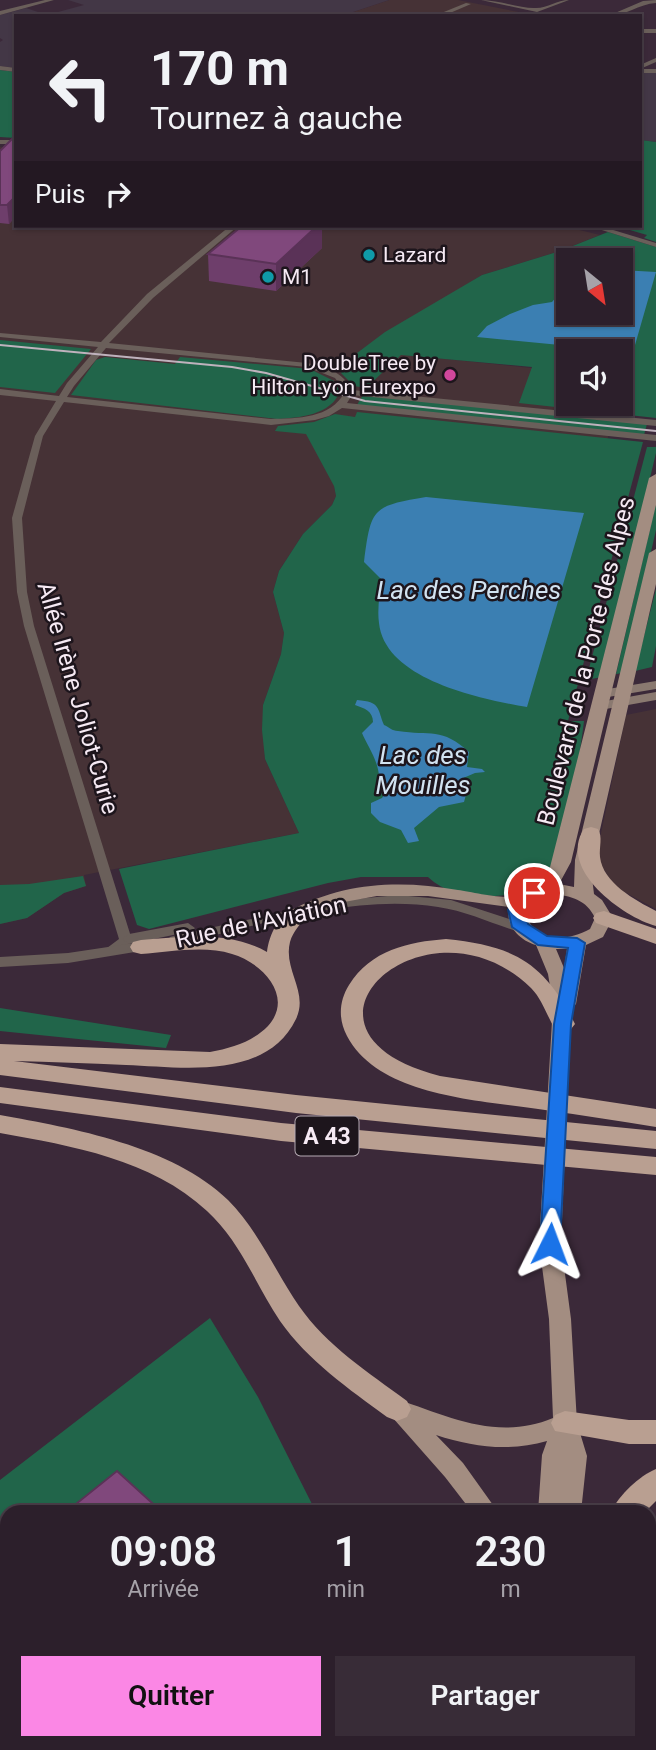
<!DOCTYPE html>
<html lang="fr">
<meta charset="utf-8">
<style>
:root{--surface:#2c1f2b;--page:#382c37;--text:#f1f3f6;--muted:#a6a2a9;--line:#483d47;--accent:#fb87e5}
body{margin:0;font-family:Roboto,sans-serif;background:var(--page);color:var(--text);height:100vh;display:flex;flex-direction:column;font-size:26px;white-space:nowrap}
*{box-sizing:border-box;margin:0}
p{font-size:23px;color:var(--muted)}
.icon{flex:none;width:38px;height:38px;fill:none;stroke:currentColor;stroke-width:2;stroke-linecap:round;stroke-linejoin:round}
.map{position:relative;flex:1;overflow:hidden}
.panel{position:absolute;left:0px;top:1505px;width:656px;height:245px;display:flex;flex-direction:column;background:var(--surface);border-radius:21px 21px 0 0;box-shadow:0 2px 5px #0004,0 0 0 2px var(--line)}
.panel>*{flex:none}
.hud{position:absolute;left:14px;top:14px;width:628px;height:214px;border-radius:0px;box-shadow:0 2px 5px #0004,0 0 0 2px var(--line);background:#2c1f2b;color:var(--text);overflow:hidden}
.needle{width:46px;rotate:150deg}
.tools{position:absolute;left:556px;top:248px;display:grid;gap:14px}
.tools a{display:grid;place-items:center;width:77px;height:77px;border-radius:0px;background:var(--surface);box-shadow:0 2px 5px #0004,0 0 0 2px var(--line);font-size:35px}
.pin{position:absolute;display:grid;place-items:center;width:60px;height:60px;color:#fff;margin:-30px;border:4px solid #fff;border-radius:50%;box-shadow:0 2px 7px #0007}
.me{position:absolute;width:77px;margin:-38px;rotate:3deg;stroke-linejoin:round;filter:drop-shadow(0 0 5px #0008)}
.turn{display:flex;align-items:center;gap:24px;height:147px;padding:0 21px;font-size:32px}
.turn .icon{width:91px;height:91px;stroke-width:2.5}
.turn b{display:block;font-size:49px;line-height:60px}
.then{display:flex;align-items:center;height:66px;padding:0 21px;background:#0003;gap:14px;font-size:26px}
.eta{display:flex;justify-content:space-evenly;align-items:center;height:119px;text-align:center}
.eta b{font-size:42px;font-weight:600;line-height:49px}
.button{display:flex;gap:14px;margin-top:auto;padding:14px 21px}
.button a{flex:1;height:80px;border-radius:0px;background:var(--accent);color:#111;font-size:28px;font-weight:600;line-height:80px;text-align:center}
.button a+a{background:var(--page);color:var(--text)}
.map>svg:first-child{display:block}
</style>
<div class="map">
<svg width="656" height="1750" viewBox="0 0 656 1750">
<rect width="100%" height="100%" fill="#3b2939"/>
<g fill="#463236">
<path d="M 389,0 L 458,0 L 539,16 L 341,16 Z"/>
<path d="M 0,147 L 16,148 L 16,226 L 563,226 L 600,235 L 560,251 L 482,275 L 361,350 L 569,372 L 569,404 L 618,404 L 596,478 L 334,486 L 336,496 L 332,505 L 303,534 L 279,571 L 273,592 L 284,633 L 281,654 L 263,705 L 265,759 L 299,833 L 84,875 L 86,886 L 64,893 L 27,918 L 0,924 Z"/>
<path d="M 656,709 L 656,909 L 615,887 L 596,857 L 626,715 Z"/>
</g>
<g fill="#433746">
<path d="M 68,0 L 389,0 L 341,16 L 16,16 L 16,68 L 0,66 L 0,42 L 3,40 L 0,38 L 0,15 L 26,8 L 47,15 L 84,5 Z"/>
<path d="M 640,69 L 656,69 L 656,142 L 641,140 Z"/>
</g>
<g fill="#21654a" fill-rule="evenodd">
<path d="M 0,70 L 16,72 L 16,138 L 0,137 Z"/>
<path d="M 641,140 L 656,142 L 656,242 L 644,238 L 647,235 L 616,226 L 640,226 Z"/>
<path d="M 608,232 L 656,247 L 656,418 L 519,403 L 532,367 L 401,355 L 366,388 L 354,386 L 341,373 L 357,353 L 385,332 L 482,275 L 560,251 ZM 569,261 L 621,261 L 621,313 L 569,313 ZM 569,352 L 621,352 L 621,404 L 569,404 Z"/>
<path d="M 0,340 L 91,349 L 55,393 L 0,387 Z"/>
<path d="M 105,357 L 175,364 L 180,357 L 310,369 L 334,381 L 340,391 C 332,415 298,418 277,419 L 71,395 L 96,360 Z"/>
<path d="M 363,395 L 647,424 L 644,435 L 357,405 Z"/>
<path d="M 357,412 L 643,442 L 568,721 L 584,721 C 580,756 564,856 542,880 C 529,894 500,898 482,895 C 460,892 445,893 428,877 L 361,877 L 328,883 L 149,929 L 137,925 L 119,869 L 299,833 L 265,759 L 262,730 L 263,705 L 281,654 L 284,633 L 273,592 L 279,571 L 303,534 L 332,505 L 336,496 L 334,486 L 306,434 L 275,431 L 278,426 L 314,422 L 335,414 L 355,417 Z"/>
<path d="M 647,447 L 656,447 L 656,453 L 602,677 L 586,680 Z"/>
<path d="M 656,503 L 656,530 L 623,673 L 616,674 Z"/>
<path d="M 656,589 L 656,646 L 652,667 L 635,671 Z"/>
<path d="M 83,876 L 86,886 L 64,893 L 27,918 L 0,924 L 0,885 L 29,884 Z"/>
<path d="M 0,1008 L 171,1035 L 166,1048 L 0,1031 Z"/>
<path d="M 210,1318 L 258,1397 L 316,1512 L 7,1512 L 7,1743 L 436,1743 L 439,1750 L 0,1750 L 0,1480 Z"/>
</g>
<g fill="#3b7fb2">
<path d="M 621,270 L 656,272 L 633,352 L 477,337 L 487,326 L 510,314 L 533,305 L 552,302 L 569,282 L 569,313 L 621,313 Z"/>
<path d="M 426,497 L 584,513 L 527,707 C 481,699 385,680 379,623 C 377,609 380,594 381,579 L 364,562 C 371,508 372,506 426,497 Z"/>
<path d="M 357,700 C 381,702 377,708 384,725 C 389,727 392,731 398,731 C 430,736 442,727 469,752 L 467,767 L 482,769 L 485,772 L 475,773 L 461,779 L 460,784 L 467,791 L 464,802 L 439,807 L 414,828 L 419,841 L 408,843 L 401,830 L 380,822 L 371,813 L 371,803 L 382,798 L 389,787 L 379,776 C 378,760 367,745 362,733 L 373,722 C 373,711 364,708 355,705 Z"/>
<path d="M 89,1743 L 154,1743 L 156,1748 L 154,1750 L 82,1750 Z"/>
</g>
<g fill="none" stroke-linecap="round" stroke-linejoin="round">
<g fill="#6a5f5a" fill-rule="evenodd">
<path d="M 45,0 L 54,0 L 0,15 L 0,11 Z"/>
<path d="M 481,0 C 499,0 522,9 536,8 C 548,8 557,0 569,0 L 537,12 Z"/>
<path d="M 656,0 L 656,3 C 639,4 625,16 608,16 L 643,1 Z"/>
<path d="M 466,3 L 471,4 L 443,16 L 434,16 Z"/>
<rect x="640" y="29" width="16" height="4"/>
<path d="M 656,58 L 656,62 L 640,69 L 640,65 Z"/>
<rect x="0" y="140" width="16" height="4"/>
<path d="M 230,226 L 238,226 L 153,298 L 109,343 L 307,363 C 326,367 343,372 352,390 L 656,420 L 656,426 L 352,395 L 347,403 L 656,435 L 656,441 L 342,408 L 329,416 L 315,420 L 271,425 L 64,402 L 43,436 L 22,518 L 27,592 L 34,626 L 132,940 C 126,948 115,957 104,954 L 103,951 L 119,939 L 24,626 L 17,592 L 12,518 L 35,436 L 56,401 L 0,395 L 0,389 L 59,396 L 67,383 L 98,347 L 0,337 L 0,333 L 101,342 L 147,294 ZM 106,348 L 307,367 L 335,378 L 345,392 C 330,419 298,418 271,419 L 67,397 L 74,386 Z"/>
<path d="M 589,226 L 600,226 L 656,243 L 656,247 Z"/>
</g>
<g fill="#6a5f5a" fill-rule="evenodd">
<path d="M 0,66 L 16,68 L 16,72 L 0,70 Z"/>
<rect x="640" y="69" width="16" height="4"/>
<path d="M 398,895 L 451,900 L 525,924 L 527,927 L 520,932 C 492,924 467,911 438,907 C 354,893 257,926 175,945 L 170,943 L 168,940 L 170,937 L 183,933 L 129,944 L 122,939 L 129,934 L 188,923 L 195,928 L 191,932 L 334,901 Z"/>
<path d="M 148,941 L 155,946 L 153,949 L 68,963 L 0,967 L 0,957 L 68,953 Z"/>
</g>
<g fill="#8a7970" fill-rule="evenodd">
<path d="M 656,681 L 656,689 L 602,698 L 595,694 L 602,690 Z"/>
<path d="M 656,692 L 656,700 L 600,710 L 593,706 L 600,702 Z"/>
</g>
<g fill="#a38d81" fill-rule="evenodd">
<path d="M 656,474 L 656,505 L 571,862 L 559,884 L 574,887 L 575,860 L 649,553 L 656,549 L 656,584 L 591,869 L 594,894 L 602,900 L 613,918 L 603,937 L 586,945 L 576,1004 L 571,1009 L 561,1244 L 571,1319 L 577,1423 L 587,1456 L 581,1512 L 538,1512 L 542,1455 L 547,1441 C 509,1452 473,1447 436,1435 L 463,1463 L 498,1512 L 472,1512 L 445,1477 L 385,1409 L 389,1402 L 397,1399 C 449,1417 498,1441 553,1418 L 549,1319 L 539,1244 L 553,1004 L 548,974 L 536,945 C 519,940 505,925 509,907 L 428,896 L 377,896 L 333,904 L 296,921 L 287,915 L 290,911 C 343,882 400,880 458,890 C 472,892 506,900 518,896 C 529,892 540,883 548,875 L 649,478 ZM 553,894 C 571,896 587,900 595,918 L 590,929 C 564,943 532,943 525,910 L 538,899 ZM 556,949 L 567,949 L 564,968 Z"/>
<rect x="519" y="1743" width="53" height="7"/>
</g>
<g fill="#b99f91" fill-rule="evenodd">
<path d="M 591,827 L 598,829 C 603,837 599,847 600,857 C 603,883 635,900 656,911 L 656,926 C 623,917 557,869 584,829 Z"/>
<path d="M 296,908 L 304,910 L 307,915 C 301,924 293,931 290,942 C 283,970 309,992 296,1019 C 266,1081 181,1067 126,1065 C 89,1063 51,1062 14,1061 L 296,1095 L 656,1131 L 656,1149 L 296,1113 L 0,1075 L 0,1044 L 210,1052 C 232,1048 252,1042 268,1026 C 295,996 261,962 232,954 C 204,945 170,952 141,954 L 133,952 L 130,947 L 133,942 L 141,940 C 183,937 228,930 267,952 C 269,935 279,913 296,908 Z"/>
<path d="M 604,911 L 656,929 L 656,944 L 596,923 L 593,918 L 596,913 Z"/>
<path d="M 446,939 C 514,946 544,962 575,1024 L 571,1029 L 563,1032 L 555,1029 C 547,1016 542,999 531,988 C 427,887 266,1031 440,1076 L 656,1109 L 656,1127 C 619,1121 582,1115 545,1110 C 483,1100 380,1098 347,1036 C 338,1019 339,1001 349,985 C 371,950 408,942 446,939 Z"/>
<path d="M 0,1087 L 281,1123 L 656,1157 L 656,1175 L 281,1141 L 0,1103 Z"/>
<path d="M 0,1115 C 72,1128 173,1146 228,1200 C 258,1230 275,1271 299,1306 C 327,1346 368,1372 407,1401 L 411,1409 L 407,1417 L 397,1421 L 387,1417 C 349,1389 308,1361 280,1321 C 256,1285 240,1241 207,1211 C 151,1159 72,1146 0,1133 Z"/>
<path d="M 565,1411 L 629,1420 L 656,1420 L 656,1444 L 629,1444 L 555,1431 L 551,1423 L 555,1415 Z"/>
<path d="M 656,1469 L 656,1501 L 645,1512 L 611,1512 C 619,1495 639,1476 656,1469 Z"/>
</g>
<path stroke="#bfb2bd" stroke-width="2" d="M 0,345 L 232,367 L 266,373 L 365,401 L 656,431"/>
</g>
<g fill="#6e3e6b">
<path d="M 16,136 L 16,216 L 9,224 L 0,223 L 0,151 Z"/>
<path d="M 322,248 L 276,291 L 209,281 L 208,254 Z"/>
<path d="M 7,1541 L 7,1658 L 0,1651 L 0,1546 Z"/>
</g>
<g fill="#5a3257">
<path d="M 16,196 L 16,216 L 9,224 L 7,205 Z"/>
<path d="M 317,226 L 322,226 L 322,248 L 276,291 L 276,264 Z"/>
</g>
<g fill="#80487c" stroke="#5a3257" stroke-width="2">
<path d="M 15,136 L 16,196 L 7,205 L 0,205 L 0,151 Z"/>
<path d="M 242,226 L 317,226 L 276,264 L 208,254 Z"/>
<path d="M 117,1471 L 162,1512 L 66,1512 Z"/>
<path d="M 7,1541 L 7,1637 L 0,1630 L 0,1546 Z"/>
</g>
<path fill="#1a73e8" stroke="#114b97" stroke-width="2" d="M 534,888 L 542,893 L 525,910 L 528,924 L 547,936 L 577,938 L 585,943 L 571,1024 L 560,1244 L 557,1249 L 550,1251 L 543,1249 L 540,1244 L 554,1024 L 568,948 L 538,945 L 512,927 L 508,910 L 515,898 Z"/>
<g fill="#0f9aa8" stroke="#1d151c" stroke-width="2.5">
<circle cx="369" cy="255" r="7"/>
<circle cx="268" cy="277" r="7"/>
</g>
<circle fill="#d1479c" stroke="#1d151c" stroke-width="2.5" cx="450" cy="375" r="7"/>
<g text-anchor="middle" stroke-width="5" stroke-linejoin="round" paint-order="stroke">
<g font-size="21" fill="#f6eaf4" stroke="#1d151c" text-anchor="start">
<text x="383" y="262">Lazard</text>
<text x="282" y="284">M1</text>
<text x="436" y="370" text-anchor="end">DoubleTree by<tspan x="436" dy="24">Hilton Lyon Eurexpo</tspan></text>
</g>
<rect fill="#1d151c" stroke="#b5aab3" stroke-width="2" x="295.5" y="1116.5" width="63" height="39" rx="5"/>
<g font-size="23" font-weight="bold" fill="#f6eaf4">
<text x="327" y="1144">A 43</text>
</g>
<g font-size="24" fill="#f6eaf4" stroke="#1d151c">
<text transform="translate(586 661) rotate(-76)" y="8">Boulevard de la Porte des Alpes</text>
<text transform="translate(78 698) rotate(74)" y="8">Allée Irène Joliot-Curie</text>
<text transform="translate(261 922) rotate(-12)" y="8">Rue de l'Aviation</text>
</g>
<g font-size="26" font-style="italic" fill="#d2e3f1" stroke="#1d151c">
<text x="469" y="599">Lac des Perches</text>
<text x="423" y="764">Lac des<tspan x="423" dy="30">Mouilles</tspan></text>
</g>
</g>
</svg>
<div class="tools">
<a><svg class="needle" viewBox="-14 -14 28 28"><path d="M0-13l5 13h-10z" fill="#e53935"/><path d="M0 13l5-13h-10z" fill="#a6a2a9"/></svg></a>
<a><svg class="icon" aria-label="sound" viewBox="0 0 24 24"><path d="M4 9h4l5-4v14l-5-4H4zM17 9q2 3 0 6"/></svg></a>
</div>
<div class="pin" style="left:534px;top:893px;background:#d93025"><svg class="icon" aria-label="arrive" viewBox="0 0 24 24"><path d="M6 21V4h12l-3 4 3 4H6"/></svg></div>
<svg class="me" style="left:550px;top:1244px" viewBox="-20 -20 40 40"><path d="M0-17L14 15 0 8-14 15z" fill="#1a73e8" stroke="#fff" stroke-width="4"/></svg>
<div class="hud">
<div class="turn"><svg class="icon" aria-label="left" viewBox="0 0 24 24"><path d="M17 20v-9H6M10 6l-5 5 5 5"/></svg><div><b>170 m</b>Tournez à gauche</div></div>
<div class="then">Puis<svg class="icon" aria-label="right" viewBox="0 0 24 24"><path d="M7 20v-9h11M14 6l5 5-5 5"/></svg></div>
</div>
<section class="panel">
<div class="eta">
<div><b>09:08</b><p>Arrivée</p></div>
<div><b>1</b><p>min</p></div>
<div><b>230</b><p>m</p></div>
</div>
<div class="button"><a>Quitter</a><a>Partager</a></div>
</section>
</div>
